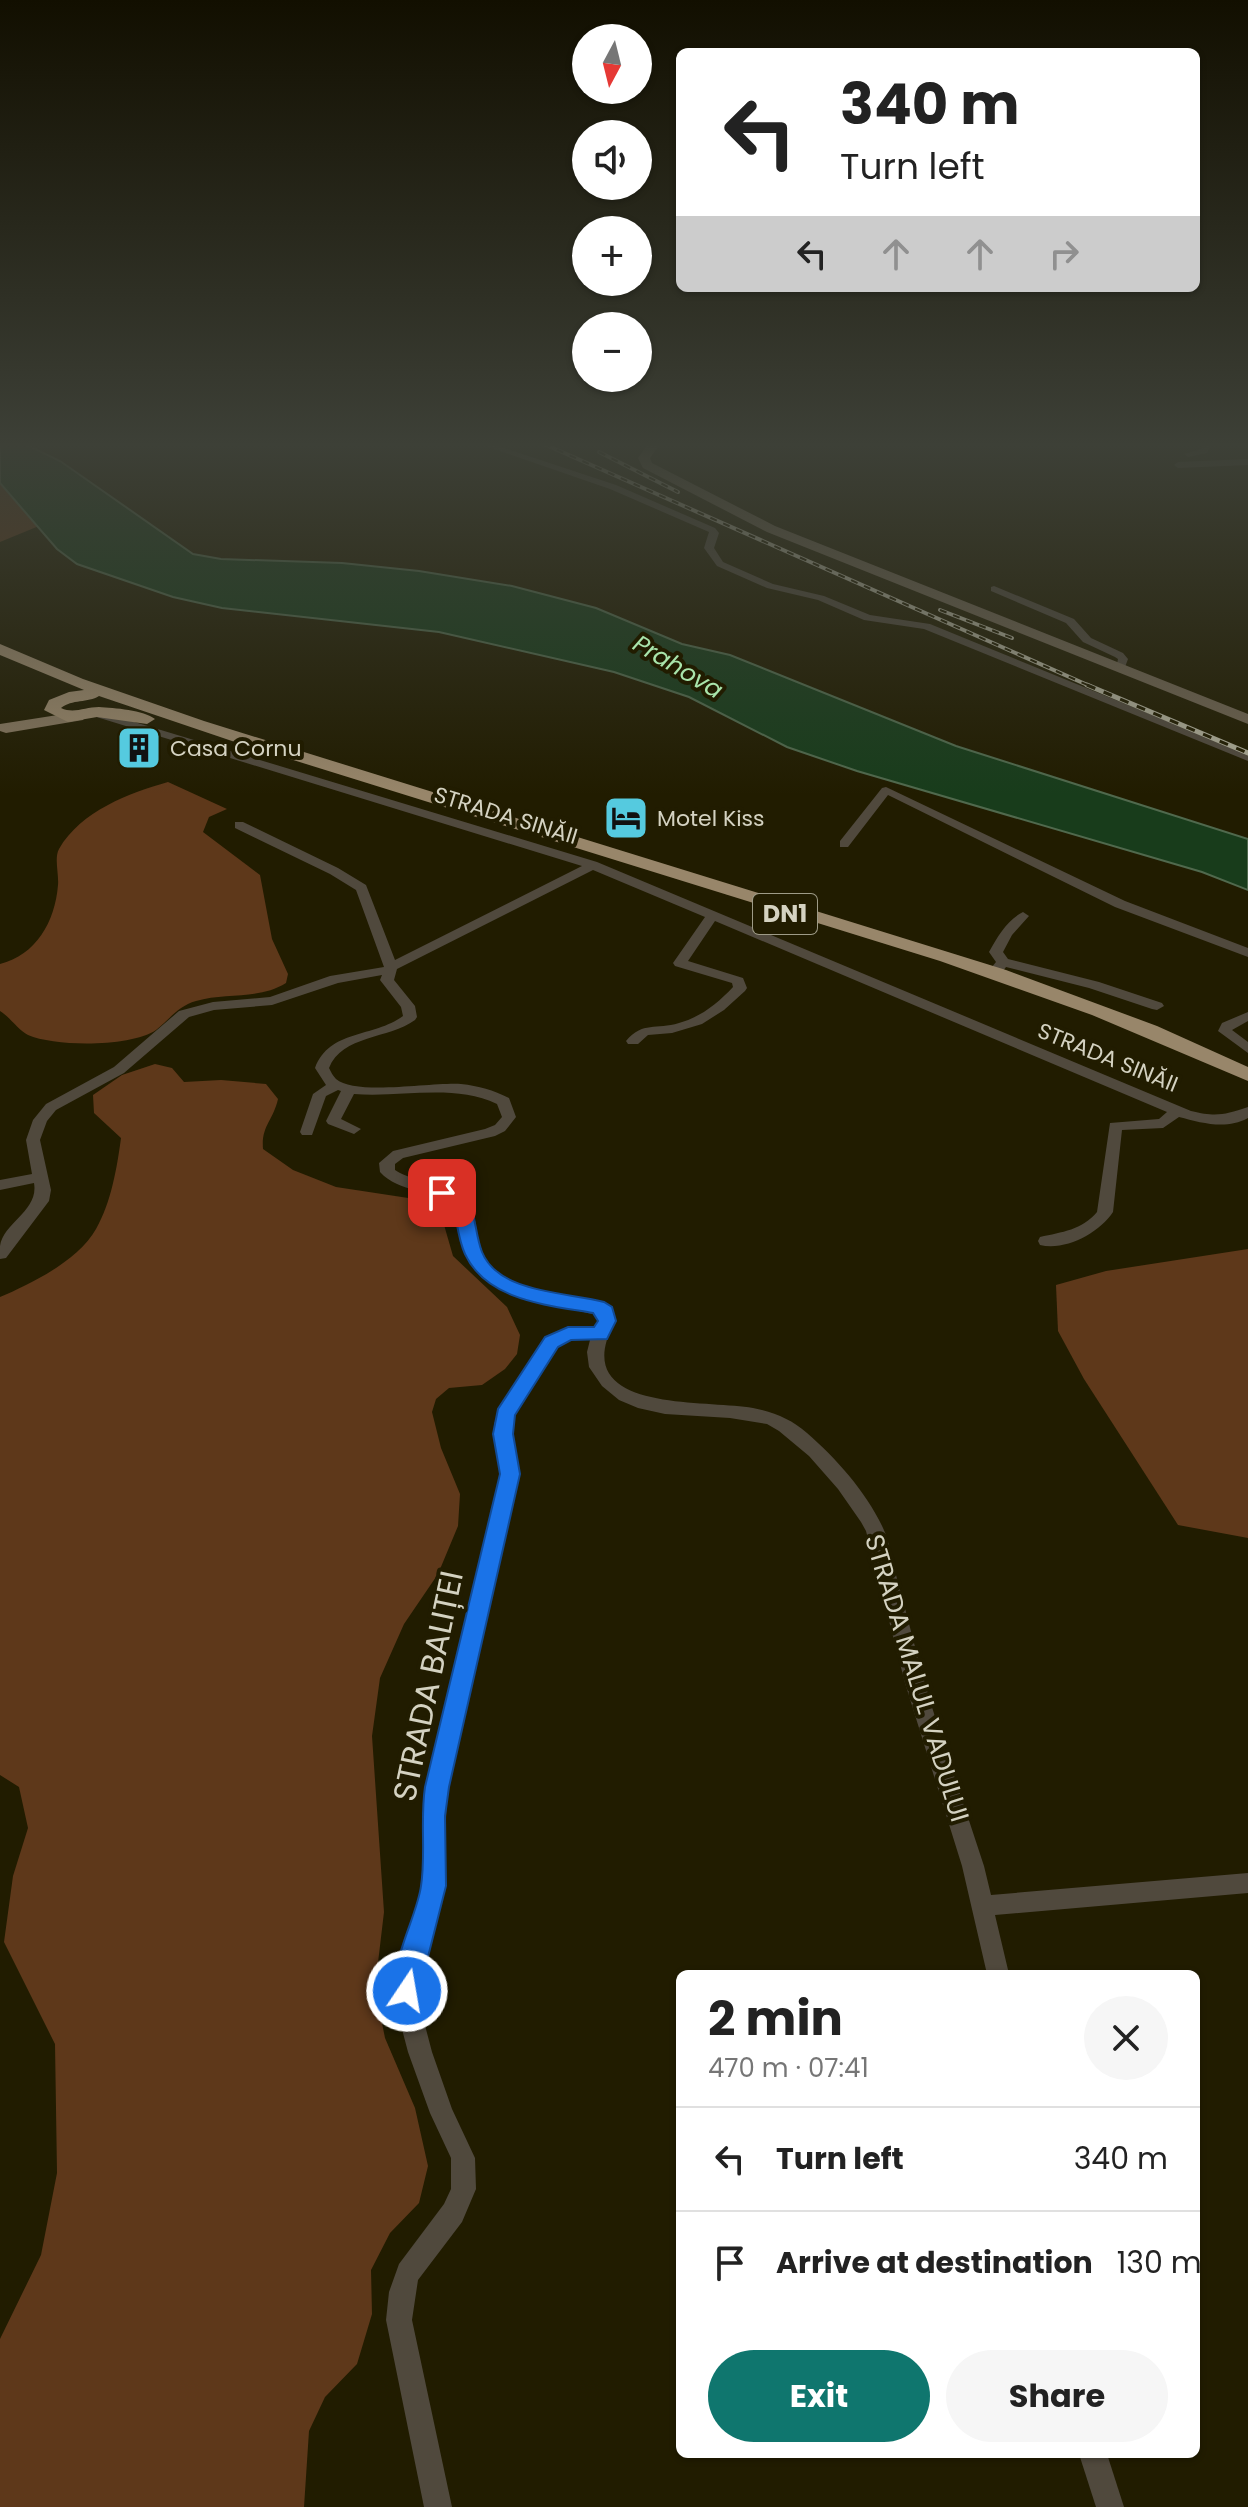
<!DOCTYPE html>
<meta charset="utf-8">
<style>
:root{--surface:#fff;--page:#f6f6f6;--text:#222;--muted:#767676;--line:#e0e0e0;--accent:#0f766e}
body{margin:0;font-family:Poppins,sans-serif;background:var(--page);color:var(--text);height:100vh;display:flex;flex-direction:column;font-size:30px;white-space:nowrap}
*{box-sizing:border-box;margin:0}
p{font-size:26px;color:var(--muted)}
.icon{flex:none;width:44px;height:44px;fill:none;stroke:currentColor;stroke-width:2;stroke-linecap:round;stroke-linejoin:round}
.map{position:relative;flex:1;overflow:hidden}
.drawer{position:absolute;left:676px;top:1970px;width:524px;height:488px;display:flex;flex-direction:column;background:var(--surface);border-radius:12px;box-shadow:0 2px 6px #0004}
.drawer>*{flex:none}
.banner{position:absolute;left:676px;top:48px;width:524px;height:244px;border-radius:12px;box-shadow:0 2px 6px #0004;background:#fff;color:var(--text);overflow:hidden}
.needle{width:52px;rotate:187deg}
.buttons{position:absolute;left:572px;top:24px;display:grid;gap:16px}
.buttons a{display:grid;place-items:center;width:80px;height:80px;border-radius:50%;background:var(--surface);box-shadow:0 2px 6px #0004;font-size:40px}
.pin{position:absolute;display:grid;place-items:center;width:68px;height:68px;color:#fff;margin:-34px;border-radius:16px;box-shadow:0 4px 12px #0006}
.me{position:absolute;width:88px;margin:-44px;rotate:12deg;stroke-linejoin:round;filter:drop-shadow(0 0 6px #0008)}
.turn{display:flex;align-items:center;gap:28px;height:168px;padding:0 32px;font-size:36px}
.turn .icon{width:104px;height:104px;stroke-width:2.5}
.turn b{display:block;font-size:56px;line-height:68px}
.lanes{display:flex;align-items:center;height:76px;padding:0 32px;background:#0003;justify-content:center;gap:40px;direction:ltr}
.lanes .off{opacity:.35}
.round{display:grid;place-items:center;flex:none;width:84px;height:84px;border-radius:42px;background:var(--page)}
.headline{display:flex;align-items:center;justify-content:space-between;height:136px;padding:0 32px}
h1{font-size:48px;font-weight:700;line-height:60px}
.button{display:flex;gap:16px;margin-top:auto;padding:16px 32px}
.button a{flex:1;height:92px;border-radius:48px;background:var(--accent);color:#fff;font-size:32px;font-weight:700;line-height:92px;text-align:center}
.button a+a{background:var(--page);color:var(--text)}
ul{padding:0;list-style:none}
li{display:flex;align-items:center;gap:24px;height:104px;padding:0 32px;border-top:2px solid var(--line)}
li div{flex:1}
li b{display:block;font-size:30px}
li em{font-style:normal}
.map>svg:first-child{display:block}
</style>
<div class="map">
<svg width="1248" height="2507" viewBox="0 0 1248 2507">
<rect width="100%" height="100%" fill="#211c00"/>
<g fill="#5e381a">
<path d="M 0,483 L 39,526 L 0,542 Z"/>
<path d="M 168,782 L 227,809 L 209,817 L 203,832 L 260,875 L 272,939 L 288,974 L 286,983 C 259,1000 226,992 196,1001 C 178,1006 170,1019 156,1030 C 131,1047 56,1047 28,1035 C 18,1030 10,1017 0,1011 L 0,964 C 36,955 55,922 58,885 C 59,874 54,858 59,849 C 81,811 129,793 168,782 Z"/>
<path d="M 155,1064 L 172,1068 L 184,1082 L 221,1080 L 266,1084 L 278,1099 C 273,1121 261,1126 263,1149 L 293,1170 L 336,1187 L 428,1201 L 440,1211 L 453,1256 L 507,1307 L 520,1335 L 517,1354 L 505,1369 L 482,1385 L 449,1388 L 436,1399 L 432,1412 L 441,1448 L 460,1494 L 458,1526 L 438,1574 L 404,1624 L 380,1678 L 372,1736 L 384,1912 L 375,1988 L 385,2038 L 415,2108 L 428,2166 L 419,2203 L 390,2233 L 371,2270 L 372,2314 L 357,2364 L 325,2397 L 309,2431 L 304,2507 L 0,2507 L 0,2339 L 41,2255 L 57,2173 L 55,2044 L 4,1942 L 13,1876 L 28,1828 L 19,1787 L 0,1775 L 0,1297 C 31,1284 79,1260 96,1229 C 111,1203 117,1168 121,1138 L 94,1113 L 93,1095 L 122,1075 Z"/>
<path d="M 1248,1249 L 1248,1538 L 1178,1525 L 1084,1379 L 1058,1331 L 1056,1285 L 1106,1271 Z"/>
</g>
<path fill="#183c1b" stroke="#50694d" stroke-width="2" d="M 0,444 L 25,444 L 60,461 L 193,554 L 221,559 L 342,563 L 419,571 L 512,586 L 596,608 L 682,644 L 730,655 L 956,746 L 1248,839 L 1248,890 L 1202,872 L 857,771 L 787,747 L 689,697 L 614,672 L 439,632 L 222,608 L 173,597 L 77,564 L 57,549 L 0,483 Z"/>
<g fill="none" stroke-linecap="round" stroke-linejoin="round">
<g fill="#50493d" fill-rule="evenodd">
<path d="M 480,444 L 492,444 L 616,485 L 715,528 L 719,533 L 714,548 L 723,562 L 773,584 L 824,596 L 870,615 L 930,624 L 1248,754 L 1248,761 L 924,629 L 864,620 L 818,600 L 767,588 L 717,566 L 704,548 L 709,532 L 610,489 Z"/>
<path d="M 1204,444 L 1212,444 L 1207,453 L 1188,457 L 1184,454 L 1201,449 Z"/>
<path d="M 1248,459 L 1248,465 L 1178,468 L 1174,465 L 1178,462 Z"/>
<path d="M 994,586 L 1074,619 L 1091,638 L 1123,653 L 1128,659 L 1125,667 L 1116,669 L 1118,659 L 1115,657 L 1083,642 L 1066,623 L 991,591 L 991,587 Z"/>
<path d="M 90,711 L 98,711 L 597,862 L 1191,1111 C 1216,1117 1224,1115 1248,1107 L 1248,1118 C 1226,1130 1202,1123 1179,1117 L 1163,1128 L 1122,1130 L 1113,1212 C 1099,1233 1066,1251 1040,1245 L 1038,1241 L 1040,1237 C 1062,1232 1082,1230 1097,1212 L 1110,1123 L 1159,1119 L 1167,1112 L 715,921 L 688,961 L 743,978 L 747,988 L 745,991 L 724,1010 L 702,1024 L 672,1033 L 648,1035 L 638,1044 L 628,1044 L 626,1041 C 643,1021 656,1030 679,1023 C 701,1017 718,1003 733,987 L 732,983 L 675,966 L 673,963 L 705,917 L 593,870 L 397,969 L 394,980 L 415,1006 L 417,1017 L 415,1020 C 389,1039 342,1035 329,1068 C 331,1072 333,1076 336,1079 C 355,1096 433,1082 461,1084 C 479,1086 493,1090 509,1098 L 516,1117 L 505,1131 L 495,1136 L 403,1158 L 395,1164 L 395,1170 C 416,1184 446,1180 464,1197 C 483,1214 469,1250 499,1274 C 534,1301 584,1289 611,1308 L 615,1321 C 565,1414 704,1399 753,1408 C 774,1412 791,1419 807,1433 C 836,1458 867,1493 883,1528 C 890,1542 892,1559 896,1575 C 906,1610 914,1645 924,1680 C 942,1743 964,1804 984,1866 L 991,1895 L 1248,1873 L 1248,1893 L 995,1915 L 1009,1974 L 987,1974 L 962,1866 L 905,1683 L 866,1531 L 861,1522 L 838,1489 L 809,1456 L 779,1431 L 767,1424 L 730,1418 L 665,1414 L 638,1408 L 619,1400 L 602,1386 L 589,1367 L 587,1352 L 590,1340 L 571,1340 L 558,1346 L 517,1406 L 512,1424 L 519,1474 L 447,1787 L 444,1890 L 420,1982 L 422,2014 L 432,2052 L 452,2109 L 475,2158 L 476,2189 L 462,2222 L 418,2280 L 412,2320 L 452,2507 L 424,2507 L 386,2320 L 389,2292 L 399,2264 L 444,2204 L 451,2189 L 451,2158 L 430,2113 L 408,2052 L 398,2014 L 397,1982 L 422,1890 L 427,1787 L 501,1474 L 494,1424 L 503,1401 L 546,1338 L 568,1328 L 595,1328 L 599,1321 L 597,1315 L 520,1298 L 488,1282 L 475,1270 L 464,1250 L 454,1205 C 432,1189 399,1193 380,1172 L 379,1163 L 393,1151 L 485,1129 L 495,1125 L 502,1117 L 497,1104 C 453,1083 401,1098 354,1094 L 341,1119 L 361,1129 L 354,1134 L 328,1124 L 326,1121 L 341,1091 L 338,1090 L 326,1096 L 312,1135 L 302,1135 L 300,1132 L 313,1094 L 326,1085 L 315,1068 C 330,1029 373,1038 403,1016 L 401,1007 L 380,980 L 382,975 L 338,983 L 272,1005 L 214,1010 L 189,1017 L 124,1073 L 56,1110 L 47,1121 L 40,1140 L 51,1190 L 49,1201 L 6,1258 L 0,1259 C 0,1255 0,1250 0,1246 C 4,1222 39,1211 34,1183 L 0,1190 L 0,1180 L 32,1174 L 26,1140 L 33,1120 L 46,1104 L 114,1067 L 179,1011 L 213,1002 L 270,997 L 330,976 L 384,967 L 356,890 L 330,874 L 235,828 L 235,822 L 243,822 L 338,868 L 366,885 L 395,960 L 582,866 L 90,715 Z"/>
<path d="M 886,787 L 1125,901 L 1248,948 L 1248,957 L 1115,907 L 888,795 L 848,847 L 840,847 L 840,841 L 882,788 Z"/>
<path d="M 1023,912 L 1029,916 L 1012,935 L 1003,952 L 1008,959 L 1099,982 L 1162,1003 L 1164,1006 L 1157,1010 L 1152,1009 L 1089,988 L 1006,967 L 1003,971 L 993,971 L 991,968 L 996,962 L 989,952 C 998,936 1007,920 1023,912 Z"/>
<path d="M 1248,1012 L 1248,1021 L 1232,1030 L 1248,1042 L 1248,1053 L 1218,1031 L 1222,1023 Z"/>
<path d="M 1079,2454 L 1107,2454 L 1124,2507 L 1096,2507 Z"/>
</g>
<path fill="#6d624f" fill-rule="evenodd" d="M 648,444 L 660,444 L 650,458 L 652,463 L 775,526 L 1248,714 L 1248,724 L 767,532 L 643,468 L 638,458 Z"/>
<path fill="#84755d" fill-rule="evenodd" d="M 77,712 L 83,714 L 85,717 L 83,720 L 6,733 L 0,731 L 0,724 Z"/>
<path fill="#98866a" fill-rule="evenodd" d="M 0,644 L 83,679 L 204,721 L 1006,970 L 1157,1026 L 1248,1067 L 1248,1081 L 1092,1015 L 940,961 L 232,741 L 99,696 C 88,703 72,699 61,708 C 74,714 85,707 99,707 C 114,708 144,710 155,719 L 147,724 L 97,717 L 68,722 L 44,710 L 49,700 L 69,692 L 84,690 L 0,655 Z"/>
<g stroke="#adab97" stroke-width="4">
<g id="rail-far1">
<path d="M 544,444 L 1092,687"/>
<path d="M 599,452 L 678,492"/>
<path d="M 940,610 L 1012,638"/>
</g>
</g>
<g stroke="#adab97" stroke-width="5">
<path id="rail" d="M 1087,685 L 1248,753"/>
</g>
<use href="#rail-far1" stroke="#211c00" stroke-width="2" stroke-dasharray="7" stroke-linecap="butt"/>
<use href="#rail" stroke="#211c00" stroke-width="3" stroke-dasharray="9" stroke-linecap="butt"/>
</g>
<linearGradient id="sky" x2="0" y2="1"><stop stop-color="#120f00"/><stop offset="0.56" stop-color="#3d4037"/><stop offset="1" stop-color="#3d4037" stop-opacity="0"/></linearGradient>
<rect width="1248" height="795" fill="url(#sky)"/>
<path fill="#1a73e8" stroke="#114b97" stroke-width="2" d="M 442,1187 L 467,1198 C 476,1214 475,1234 482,1252 C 499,1294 568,1292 604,1302 L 612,1307 L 616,1321 L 607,1339 L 571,1340 L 558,1347 L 515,1415 L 513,1434 L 520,1474 L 449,1787 L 445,1816 L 446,1886 L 417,2000 L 407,2004 L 398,2000 C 385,1970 417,1918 421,1886 C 426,1854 420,1820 425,1787 L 500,1474 L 493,1434 L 498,1409 L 545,1337 L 568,1327 L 594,1327 L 598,1321 L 593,1313 C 548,1305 487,1301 465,1254 C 458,1239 457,1221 453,1205 L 433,1193 Z"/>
<defs>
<g id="building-square" transform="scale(2.3)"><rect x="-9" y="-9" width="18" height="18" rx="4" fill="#55cadf" stroke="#211c00"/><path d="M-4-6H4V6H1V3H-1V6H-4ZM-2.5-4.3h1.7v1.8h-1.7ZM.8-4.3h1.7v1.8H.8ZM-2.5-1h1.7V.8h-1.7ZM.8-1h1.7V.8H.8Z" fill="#111"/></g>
<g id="hotel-square" transform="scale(2.3)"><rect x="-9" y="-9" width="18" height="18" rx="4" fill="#55cadf" stroke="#211c00"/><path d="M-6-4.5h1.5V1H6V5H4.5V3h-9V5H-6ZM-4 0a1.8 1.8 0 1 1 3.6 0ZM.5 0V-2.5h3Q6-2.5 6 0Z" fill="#111"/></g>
</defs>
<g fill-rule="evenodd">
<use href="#building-square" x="139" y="748"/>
<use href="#hotel-square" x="626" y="818"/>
</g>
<g text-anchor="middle" stroke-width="8" stroke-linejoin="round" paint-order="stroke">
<g font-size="22" fill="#d4d2c1" stroke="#211c00" text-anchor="start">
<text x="170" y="756">Casa Cornu</text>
<text x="657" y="826">Motel Kiss</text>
</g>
<g font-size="22" fill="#d4d2c1" stroke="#211c00">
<text transform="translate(506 815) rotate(17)" y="8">STRADA SINĂII</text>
<text transform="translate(1108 1057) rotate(22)" y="8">STRADA SINĂII</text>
</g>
<g font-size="24" font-style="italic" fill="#a9e5ab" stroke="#211c00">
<text transform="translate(678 667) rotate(31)" y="8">Prahova</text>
</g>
<rect fill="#211c00" stroke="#9e9b87" stroke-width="2" x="753" y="894" width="64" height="40" rx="6"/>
<g font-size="24" font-weight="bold" fill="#d4d2c1">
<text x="785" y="922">DN1</text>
</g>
<g font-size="26" fill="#d4d2c1" stroke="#211c00">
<text transform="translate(917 1678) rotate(73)" y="9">STRADA MALUL VADULUI</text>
</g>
<g font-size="32" fill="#d4d2c1" stroke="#211c00">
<text transform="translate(428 1686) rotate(-78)" y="11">STRADA BALIȚEI</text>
</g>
</g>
</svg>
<div class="buttons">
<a><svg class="needle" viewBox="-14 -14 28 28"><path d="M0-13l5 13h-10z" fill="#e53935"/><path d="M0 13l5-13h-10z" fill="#767676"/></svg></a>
<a><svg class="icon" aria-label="sound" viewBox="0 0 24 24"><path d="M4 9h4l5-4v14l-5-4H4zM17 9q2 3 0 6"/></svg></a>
<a>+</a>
<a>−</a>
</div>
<div class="pin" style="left:442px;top:1193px;background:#d93025"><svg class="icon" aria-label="arrive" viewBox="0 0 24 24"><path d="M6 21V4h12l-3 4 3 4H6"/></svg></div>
<svg class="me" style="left:407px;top:1991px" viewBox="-20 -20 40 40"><circle r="17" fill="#1a73e8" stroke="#fff" stroke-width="3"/><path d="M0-11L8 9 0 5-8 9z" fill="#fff"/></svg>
<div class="banner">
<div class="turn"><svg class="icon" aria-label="left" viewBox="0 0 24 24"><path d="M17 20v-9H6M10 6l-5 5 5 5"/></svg><div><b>340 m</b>Turn left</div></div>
<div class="lanes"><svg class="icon" aria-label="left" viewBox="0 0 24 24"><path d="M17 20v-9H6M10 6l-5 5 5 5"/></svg><svg class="icon off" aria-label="ahead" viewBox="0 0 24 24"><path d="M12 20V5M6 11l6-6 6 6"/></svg><svg class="icon off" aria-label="ahead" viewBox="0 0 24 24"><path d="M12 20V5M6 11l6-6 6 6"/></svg><svg class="icon off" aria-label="right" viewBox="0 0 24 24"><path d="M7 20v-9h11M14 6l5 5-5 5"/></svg></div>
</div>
<section class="drawer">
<div class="headline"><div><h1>2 min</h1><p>470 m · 07:41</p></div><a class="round"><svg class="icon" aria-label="close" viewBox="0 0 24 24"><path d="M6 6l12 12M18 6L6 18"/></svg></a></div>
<ul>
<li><svg class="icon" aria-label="left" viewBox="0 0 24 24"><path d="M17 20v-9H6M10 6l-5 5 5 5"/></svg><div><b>Turn left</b></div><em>340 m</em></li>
<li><svg class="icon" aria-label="arrive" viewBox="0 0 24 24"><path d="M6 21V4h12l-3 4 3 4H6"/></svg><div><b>Arrive at destination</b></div><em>130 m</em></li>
</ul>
<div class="button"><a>Exit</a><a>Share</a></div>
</section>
</div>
